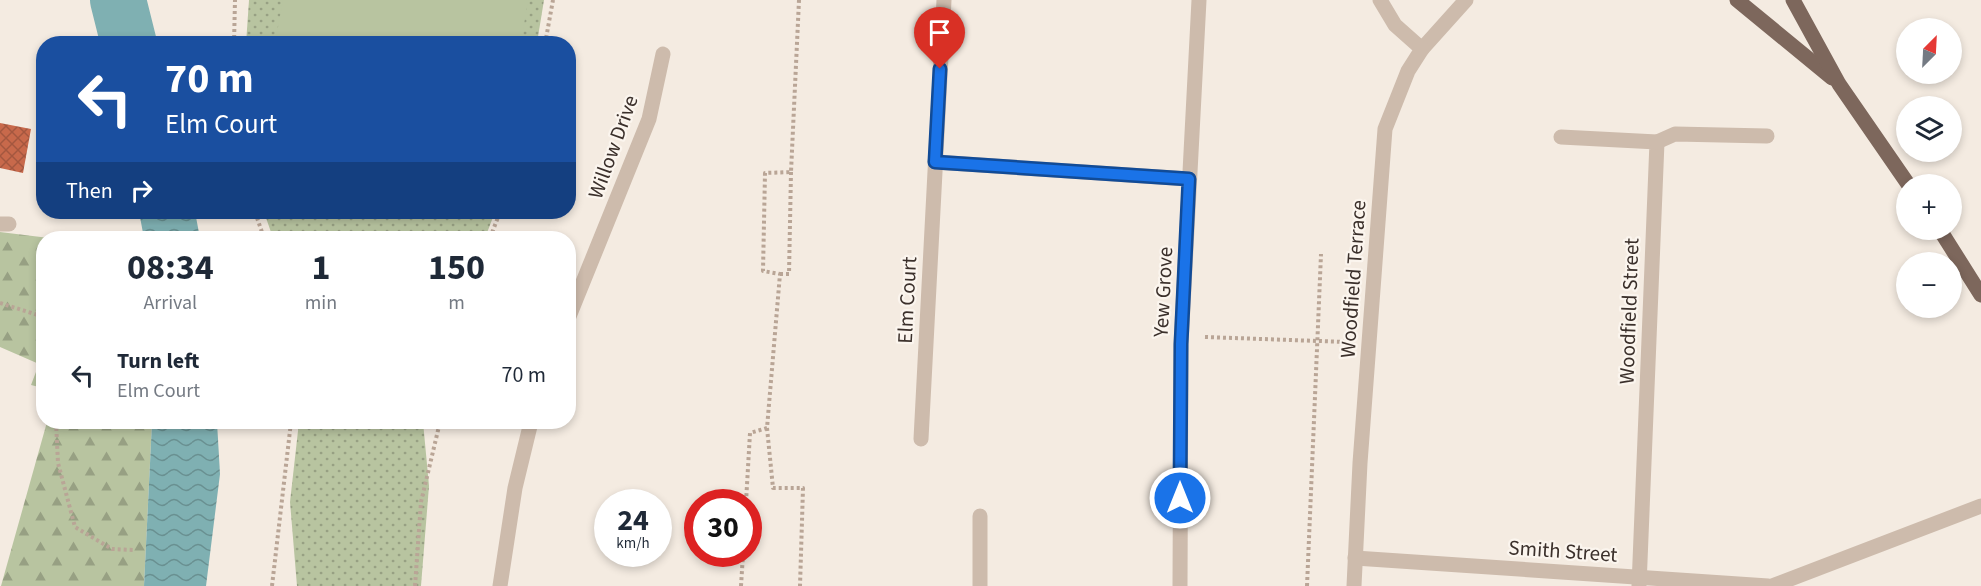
<!DOCTYPE html>
<meta charset="utf-8">
<style>
:root{--surface:#fff;--page:#f6f6f7;--text:#1f2937;--muted:#747a83}
body{margin:0;font-family:"Source Sans 3",sans-serif;background:var(--page);color:var(--text);height:100vh;display:flex;flex-direction:column;font-size:22px;white-space:nowrap}
*{box-sizing:border-box;margin:0}
p{font-size:20px;color:var(--muted)}
.icon{flex:none;width:33px;height:33px;fill:none;stroke:currentColor;stroke-width:2;stroke-linecap:round;stroke-linejoin:round}
.map{position:relative;flex:1;overflow:hidden}
.details{position:absolute;left:36px;top:231px;width:540px;height:198px;display:flex;flex-direction:column;background:var(--surface);border-radius:24px;box-shadow:0 3px 9px #0003}
.details>*{flex:none}
.top-card{position:absolute;left:36px;top:36px;width:540px;height:183px;border-radius:24px;box-shadow:0 3px 9px #0003;background:#1a4fa0;color:#fff;overflow:hidden}
.needle{width:39px;rotate:24deg}
.tools{position:absolute;left:1896px;top:18px;display:grid;gap:12px}
.tools a{display:grid;place-items:center;width:66px;height:66px;border-radius:50%;background:var(--surface);box-shadow:0 3px 9px #0003;font-size:30px}
.speed{position:absolute;left:594px;top:489px;display:flex;gap:12px;font-size:30px;font-weight:700;text-align:center}
.speed>*{display:grid;place-content:center;width:78px;height:78px;border-radius:50%;background:var(--surface);box-shadow:0 3px 9px #0003;line-height:1}
.speed small{font-size:15px;font-weight:400}
.speed .limit{border:9px solid #d22;background:#fff;color:#111}
.pin{position:absolute;display:grid;place-items:center;width:51px;height:51px;color:#fff;margin:-62px -26px;border-radius:50% 50% 50% 0;rotate:-45deg;box-shadow:0 0 6px #0007}
.pin .icon{rotate:45deg}
.me{position:absolute;width:66px;margin:-33px;rotate:0deg;stroke-linejoin:round;filter:drop-shadow(0 0 4px #0008)}
.turn{display:flex;align-items:center;gap:21px;height:126px;padding:0 30px;font-size:27px}
.turn .icon{width:78px;height:78px;stroke-width:2.5}
.turn b{display:block;font-size:42px;line-height:51px}
.then{display:flex;align-items:center;height:57px;padding:0 30px;background:#0003;gap:12px;font-size:22px}
.eta{display:flex;justify-content:space-evenly;align-items:center;height:102px;text-align:center}
.eta b{font-size:36px;font-weight:700;line-height:42px}
ul{padding:0;list-style:none}
li{display:flex;align-items:center;gap:18px;height:84px;padding:0 30px}
li div{flex:1}
li b{display:block;font-size:22px}
li em{font-style:normal}
.map>svg:first-child{display:block}
</style>
<div class="map">
<svg width="1981" height="586" viewBox="0 0 1981 586">
<defs>
<pattern id="forest-firs" width="22" height="20" patternUnits="userSpaceOnUse" patternTransform="scale(1.5)"><rect width="22" height="20" fill="#b8c4a0"/><path d="M5 1l3.5 6h-7zM16 11l3.5 6h-7z" fill="#97a083"/></pattern>
<pattern id="park-dots" width="8" height="8" patternUnits="userSpaceOnUse" patternTransform="scale(1.5)"><rect width="8" height="8" fill="#b8c4a0"/><path d="M2 2h.1M6 6h.1" fill="none" stroke="#97a083" stroke-width="1.8" stroke-linecap="round"/></pattern>
<pattern id="water-waves" width="16" height="10" patternUnits="userSpaceOnUse" patternTransform="scale(1.5)"><rect width="16" height="10" fill="#7fb0b2"/><path d="M0 5q4-4 8 0t8 0" fill="none" stroke="#699091"/></pattern>
<pattern id="building-cross-hatch" width="8" height="8" patternUnits="userSpaceOnUse" patternTransform="scale(1.5)"><rect width="8" height="8" fill="#c8694b"/><path d="M0 0l8 8M0 8l8-8" fill="none" stroke="#a4573f"/></pattern>
</defs>
<rect width="100%" height="100%" fill="#f4ebe1"/>
<g fill="url(#forest-firs)">
<path d="M 0,232 L 49,238 L 44,238 L 43,388 L 31,385 L 39,364 L 0,347 Z"/>
<path d="M 47,422 L 152,422 L 144,586 L 1,586 Z"/>
</g>
<g fill="url(#park-dots)">
<path d="M 249,0 L 544,0 L 537,43 L 246,44 Z"/>
<path d="M 264,212 L 495,212 L 485,238 L 273,238 Z"/>
<path d="M 299,422 L 423,422 L 429,486 L 421,586 L 297,586 L 290,502 Z"/>
</g>
<path fill="#b8c4a0" d="M 283,0 L 528,0 L 521,43 L 275,43 Z"/>
<g fill="url(#water-waves)">
<path d="M 139,212 L 195,212 L 200,238 L 144,238 Z"/>
<path d="M 152,422 L 217,422 L 220,474 L 206,586 L 144,586 Z"/>
</g>
<g fill="none" stroke-linecap="round" stroke-linejoin="round">
<path stroke="#7fb0b2" stroke-width="56" d="M 118,0 L 129,44"/>
</g>
<path fill="url(#building-cross-hatch)" d="M 0,123 L 31,129 L 23,173 L 0,168 Z"/>
<g fill="none" stroke-linecap="round" stroke-linejoin="round">
<g stroke="#b9a596" stroke-width="4" stroke-dasharray="3 3" stroke-linecap="butt">
<path d="M 234,44 L 235,0"/>
<path d="M 545,44 L 553,0"/>
<path d="M 255,212 L 264,238"/>
<path d="M 490,238 L 500,212"/>
<path d="M 780,274 L 789,274 L 791,172"/>
<path d="M 0,303 L 44,317"/>
<path d="M 1205,337 L 1347,342"/>
<path d="M 56,422 L 58,463 L 75,527 L 112,549 L 134,550"/>
<path d="M 767,428 L 773,488 L 803,488 L 800,586"/>
<path d="M 746,502 L 750,433 L 767,428 L 780,274 L 763,271 L 765,173 L 791,172 L 799,0"/>
<path d="M 272,586 L 291,422"/>
<path d="M 415,586 L 421,502 L 440,422"/>
<path d="M 741,586 L 743,554"/>
<path d="M 1307,586 L 1321,254"/>
</g>
<g stroke="#cdbbac" stroke-width="15">
<path d="M 1422,49 L 1466,0"/>
<path d="M 1561,137 L 1657,142 L 1639,586"/>
<path d="M 1657,142 L 1675,134 L 1767,136"/>
<path d="M 935,162 L 1189,179"/>
<path d="M 0,224 L 9,224"/>
<path d="M 568,319 L 649,119 L 663,54"/>
<path d="M 921,439 L 944,0"/>
<path d="M 980,516 L 980,586"/>
<path d="M 1355,558 L 1768,586"/>
<path d="M 500,586 L 515,488 L 531,422"/>
<path d="M 1180,586 L 1181,344 L 1199,0"/>
<path d="M 1354,586 L 1360,463 L 1385,129 L 1408,71 L 1422,49 L 1395,25 L 1380,0"/>
<path d="M 1772,586 L 1981,506"/>
</g>
<g stroke="#7d675c" stroke-width="15">
<path d="M 1737,0 L 1832,78"/>
<path d="M 1793,0 L 1839,84 L 1908,184"/>
<path d="M 1940,230 L 1981,295"/>
</g>
</g>
<g fill="none" stroke-linecap="round" stroke-linejoin="round">
<g stroke="#114b97" stroke-width="15">
<path id="route" d="M 940,69 L 935,162 L 1189,179 L 1181,344 L 1180,498"/>
</g>
<use href="#route" stroke="#1a73e8" stroke-width="10"/>
</g>
<g text-anchor="middle" stroke-width="4.5" stroke-linejoin="round" paint-order="stroke">
<g font-size="21" fill="#3b302b" stroke="#fbf5ee">
<text transform="translate(613 147) rotate(-70)" y="7">Willow Drive</text>
<text transform="translate(1353 279) rotate(-86)" y="7">Woodfield Terrace</text>
<text transform="translate(1163 292) rotate(-87)" y="7">Yew Grove</text>
<text transform="translate(907 300) rotate(-87)" y="7">Elm Court</text>
<text transform="translate(1629 311) rotate(-88)" y="7">Woodfield Street</text>
<text transform="translate(1563 551) rotate(4)" y="7">Smith Street</text>
</g>
</g>
</svg>
<div class="tools">
<a><svg class="needle" viewBox="-14 -14 28 28"><path d="M0-13l5 13h-10z" fill="#e53935"/><path d="M0 13l5-13h-10z" fill="#747a83"/></svg></a>
<a><svg class="icon" aria-label="layers" viewBox="0 0 24 24"><path d="M12 4l9 5-9 5-9-5zM3 14l9 5 9-5"/></svg></a>
<a>+</a>
<a>−</a>
</div>
<div class="speed"><div>24<small>km/h</small></div><div class="limit">30</div></div>
<div class="pin" style="left:940px;top:69px;background:#d93025"><svg class="icon" aria-label="arrive" viewBox="0 0 24 24"><path d="M6 21V4h12l-3 4 3 4H6"/></svg></div>
<svg class="me" style="left:1180px;top:498px" viewBox="-20 -20 40 40"><circle r="17" fill="#1a73e8" stroke="#fff" stroke-width="3"/><path d="M0-11L8 9 0 5-8 9z" fill="#fff"/></svg>
<div class="top-card">
<div class="turn"><svg class="icon" aria-label="left" viewBox="0 0 24 24"><path d="M17 20v-9H6M10 6l-5 5 5 5"/></svg><div><b>70 m</b>Elm Court</div></div>
<div class="then">Then<svg class="icon" aria-label="right" viewBox="0 0 24 24"><path d="M7 20v-9h11M14 6l5 5-5 5"/></svg></div>
</div>
<section class="details">
<div class="eta">
<div><b>08:34</b><p>Arrival</p></div>
<div><b>1</b><p>min</p></div>
<div><b>150</b><p>m</p></div>
</div>
<ul>
<li><svg class="icon" aria-label="left" viewBox="0 0 24 24"><path d="M17 20v-9H6M10 6l-5 5 5 5"/></svg><div><b>Turn left</b><p>Elm Court</p></div><em>70 m</em></li>
</ul>
</section>
</div>
